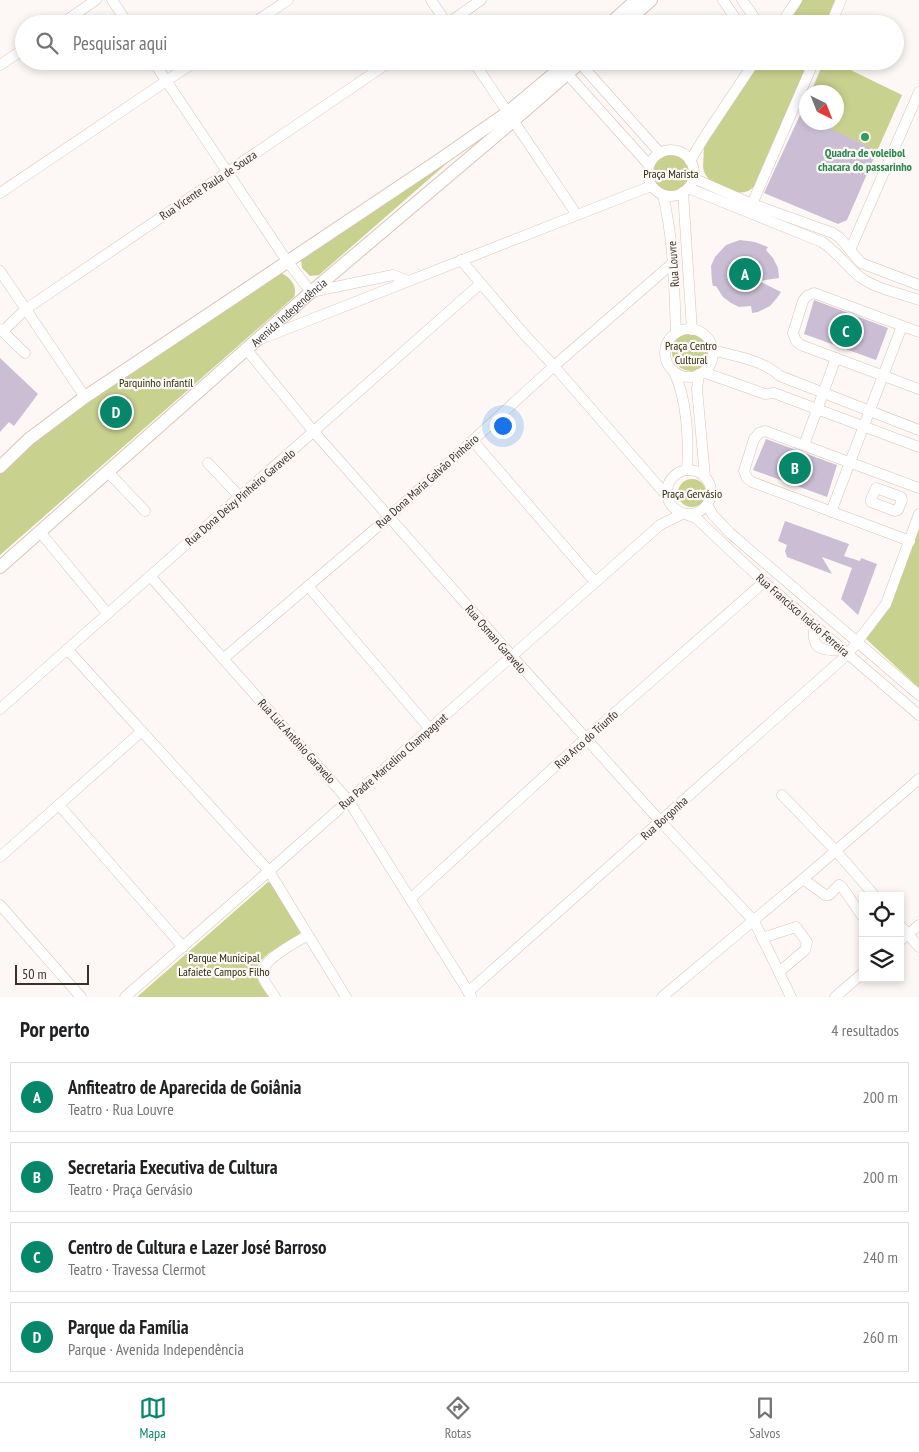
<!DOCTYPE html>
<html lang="pt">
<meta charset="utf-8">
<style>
body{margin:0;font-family:"PT Sans Narrow",sans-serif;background:#f2f2f2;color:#202124}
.controls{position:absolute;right:15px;bottom:15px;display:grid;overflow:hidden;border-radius:0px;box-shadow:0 2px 8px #0003}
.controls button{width:45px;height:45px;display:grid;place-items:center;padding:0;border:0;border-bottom:1px solid #e0e0e0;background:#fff;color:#202124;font:25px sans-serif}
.compass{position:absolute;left:799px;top:85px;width:45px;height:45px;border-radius:50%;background:#fff;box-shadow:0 2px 8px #0003;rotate:137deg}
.scale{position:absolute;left:15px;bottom:12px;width:74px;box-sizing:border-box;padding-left:5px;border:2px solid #39302a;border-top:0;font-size:14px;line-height:18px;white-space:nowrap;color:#39302a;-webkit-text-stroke:4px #fdf8f5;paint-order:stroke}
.you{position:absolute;left:502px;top:425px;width:18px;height:18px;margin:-12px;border:4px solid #fff;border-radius:50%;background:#1a73e8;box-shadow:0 0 0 8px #1a73e833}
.badge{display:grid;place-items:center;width:32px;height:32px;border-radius:50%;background:#06876a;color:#fff;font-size:16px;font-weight:700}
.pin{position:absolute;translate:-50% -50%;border:2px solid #fff;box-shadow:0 1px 5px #0006}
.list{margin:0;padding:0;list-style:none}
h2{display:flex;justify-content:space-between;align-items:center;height:65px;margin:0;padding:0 20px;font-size:21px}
h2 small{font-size:16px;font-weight:400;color:#757577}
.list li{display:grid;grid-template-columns:32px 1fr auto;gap:15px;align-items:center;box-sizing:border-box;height:70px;margin:0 10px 10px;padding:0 10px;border:1px solid #e0e0e0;border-radius:0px}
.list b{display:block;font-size:19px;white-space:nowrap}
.list p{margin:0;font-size:16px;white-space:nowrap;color:#757577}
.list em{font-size:16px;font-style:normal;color:#757577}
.icon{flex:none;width:28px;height:28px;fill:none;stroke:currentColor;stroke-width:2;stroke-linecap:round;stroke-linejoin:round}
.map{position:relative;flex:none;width:919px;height:997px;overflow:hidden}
.search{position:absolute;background:#fff;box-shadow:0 2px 8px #0003;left:15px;right:15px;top:15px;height:55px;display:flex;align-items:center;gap:12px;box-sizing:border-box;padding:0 18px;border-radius:28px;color:#757577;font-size:19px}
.sheet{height:385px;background:#fff}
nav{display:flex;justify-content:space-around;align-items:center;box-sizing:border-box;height:70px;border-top:1px solid #e0e0e0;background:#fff;font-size:14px;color:#757577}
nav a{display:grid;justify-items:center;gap:2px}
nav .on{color:#06876a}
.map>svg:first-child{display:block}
.green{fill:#c9d18f}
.building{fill:#cbbed4}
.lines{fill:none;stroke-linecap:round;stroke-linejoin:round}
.minor-casing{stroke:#dbc4b5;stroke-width:11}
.major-casing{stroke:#dbc4b5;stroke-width:14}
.minor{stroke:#fff;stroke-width:10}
.major{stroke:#fff;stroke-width:12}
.leisure-dot{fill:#2e9e5b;stroke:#fdf8f5;stroke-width:2}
.labels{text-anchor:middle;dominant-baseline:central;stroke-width:4.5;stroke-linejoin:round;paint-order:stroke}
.leisure-label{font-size:12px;font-weight:bold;fill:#27864d;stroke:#fdf8f5}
.park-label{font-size:12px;fill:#2c2f10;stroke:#fdf8f5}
.street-label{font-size:12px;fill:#39302a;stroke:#fdf8f5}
</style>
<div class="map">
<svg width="919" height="997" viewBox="0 0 919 997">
<rect width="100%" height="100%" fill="#fdf8f5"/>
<!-- green -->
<g class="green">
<polygon points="802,0 835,0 825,24 786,24"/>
<path d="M761 61H809L755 185C743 201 726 187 711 182L705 174 703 168 704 147Z"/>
<polygon points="824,61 832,61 902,95 877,151 817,123 836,122 836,92 811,92"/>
<circle cx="671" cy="173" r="19"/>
<polygon points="453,158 319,275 310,276 302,268 301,259"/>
<path d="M281 273C290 277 298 286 294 297L0 555V472L52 425Z"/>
<circle cx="691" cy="352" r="19"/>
<circle cx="692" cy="493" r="14"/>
<polygon points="919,517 919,688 864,637 877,620"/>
<path d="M268 882 271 883 301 932 298 936C285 944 251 958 257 977 259 984 265 991 269 997H137Z"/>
</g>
<!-- building -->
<g class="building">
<polygon points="800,115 806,118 806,122 817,122 877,151 847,220 838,224 764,193"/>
<polygon points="740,240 755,242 768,247 766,250 773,258 778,268 779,278 759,281 781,292 777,298 770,306 758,312 752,313 751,306 739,307 731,303 723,297 716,286 713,286 712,282 711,266 715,257 726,245"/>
<polygon points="814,300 888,328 876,360 804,334"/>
<polygon points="0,358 38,394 14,426 9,422 0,432"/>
<polygon points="766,439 837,465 827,497 753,470"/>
<polygon points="785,521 849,544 844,556 860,561 861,558 877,564 858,615 841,599 852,568 822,557 832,574 787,557 785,551 787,545 778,541"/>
</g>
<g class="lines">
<!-- minor casing -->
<g class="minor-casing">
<g id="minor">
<polyline points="112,0 128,24"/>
<polyline points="431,0 447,24"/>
<polyline points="723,0 739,24"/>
<polyline points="742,0 759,24"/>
<polyline points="61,24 96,0"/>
<polyline points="252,24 288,0"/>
<polyline points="447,24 481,0"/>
<polyline points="781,24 797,0"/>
<polyline points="831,24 841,0"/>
<polyline points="153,61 287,261 311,292 393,275 408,281"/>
<polyline points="473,61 577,215"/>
<polyline points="578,61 660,153"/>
<polyline points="0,65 24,49"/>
<polyline points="562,68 649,165"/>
<circle cx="671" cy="173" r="23"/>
<polyline points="690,161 705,136 755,61"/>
<polyline points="693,178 752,204 833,233 840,238 861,263 919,285"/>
<path d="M688 188 822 242C836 251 846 266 860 277 876 289 900 293 919 300"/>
<polyline points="683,192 692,330"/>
<polyline points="0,193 196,61"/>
<path d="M663 195C674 241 674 287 676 333"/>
<polyline points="752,204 814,61"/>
<polyline points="850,250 919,92"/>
<polyline points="461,260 523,333 554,366 667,496"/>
<polyline points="0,271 85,397"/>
<polyline points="0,329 25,353"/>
<circle cx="689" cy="353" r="24"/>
<polyline points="3,331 26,309 391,61"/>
<polyline points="919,332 814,293 807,296 803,301 793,333 796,341 801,345 919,389"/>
<polyline points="261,339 651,186"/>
<polyline points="247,350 314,432 512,656 660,821 754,921 791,997"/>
<path d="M712 350C734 356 763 360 780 376L919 430"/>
<path d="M674 372C687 399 689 440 687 470"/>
<polyline points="703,372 765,394 774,393 919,447"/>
<polyline points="699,374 697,389 705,477"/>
<polyline points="473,441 595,582"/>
<polyline points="804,445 836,358"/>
<polyline points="208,463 240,497"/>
<circle cx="689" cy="492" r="22"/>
<polyline points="108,472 145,511"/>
<polygon points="876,488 901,497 902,500 898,510 895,511 871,502 871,499"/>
<polyline points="707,505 713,515 730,533 919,695"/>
<polyline points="831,512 902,326"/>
<polyline points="688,515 696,518 764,582 919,715"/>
<polyline points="40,532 107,613"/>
<polyline points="910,541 752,482 747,478 744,471 754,439 759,433 765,431 919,488"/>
<polyline points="150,576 348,800 471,996"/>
<polyline points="308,586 430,729"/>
<path d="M815 626C810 649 822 652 842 649"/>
<polyline points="67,649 269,871 346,997"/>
<polyline points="223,659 389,517 554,366 674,262"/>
<polyline points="0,709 480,284"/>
<polyline points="782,795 835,850 875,896"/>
<polyline points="59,805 183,947"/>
<polyline points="0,857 142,731"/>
<polyline points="803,879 825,895 829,895 839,885 842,887 862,916"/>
<polyline points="410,899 585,739 764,582"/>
<polyline points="0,905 81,997"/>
<polyline points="900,925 919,947"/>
<polyline points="762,938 796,927 807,942 805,950 779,972"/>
<polyline points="900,941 919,925"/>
<polyline points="468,992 848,654 886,604 919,514"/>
<polyline points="125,997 269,871 660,525 682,514"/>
<path d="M275 997C272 991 264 983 263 976 258 961 297 942 308 935"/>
<polyline points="662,997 803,879 919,779"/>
<polyline points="835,997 863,973"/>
</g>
</g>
<!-- major casing -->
<g class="major-casing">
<g id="major">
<polyline points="610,24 636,0"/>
<polyline points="624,24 651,0"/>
<polyline points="0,467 29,439 85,397 438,161 507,113 569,61"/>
<path id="s1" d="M0 567 311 292 513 121 582 61"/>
</g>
</g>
<!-- minor -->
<use href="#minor" class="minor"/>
<!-- major -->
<use href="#major" class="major"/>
</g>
<!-- markers -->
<circle class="leisure-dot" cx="865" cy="137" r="5"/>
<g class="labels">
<!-- leisure labels -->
<g class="leisure-label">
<text x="865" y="152">Quadra de voleibol<tspan x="865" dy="14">chacara do passarinho</tspan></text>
</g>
<!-- park labels -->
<g class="park-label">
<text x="671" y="173">Praça Marista</text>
<text x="691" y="345">Praça Centro<tspan x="691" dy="14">Cultural</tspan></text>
<text x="156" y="382">Parquinho infantíl</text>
<text x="692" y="493">Praça Gervásio</text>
<text x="224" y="957">Parque Municipal<tspan x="224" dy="14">Lafaiete Campos Filho</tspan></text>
</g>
<!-- street labels -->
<g class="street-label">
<text transform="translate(208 185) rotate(-34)">Rua Vicente Paula de Souza</text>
<text transform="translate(673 264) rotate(-94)">Rua Louvre</text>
<text stroke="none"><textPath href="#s1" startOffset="385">Avenida Independência</textPath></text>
<text transform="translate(427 481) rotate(-42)">Rua Dona Maria Galvão Pinheiro</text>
<text transform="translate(240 497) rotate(-41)">Rua Dona Deizy Pinheiro Garavelo</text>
<text transform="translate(803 615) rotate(41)">Rua Francisco Inácio Ferreira</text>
<text transform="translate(496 639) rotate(49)">Rua Osman Garavelo</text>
<text transform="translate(586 739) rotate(-42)">Rua Arco do Triunfo</text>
<text transform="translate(297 741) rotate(48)">Rua Luiz Antônio Garavelo</text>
<text transform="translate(393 761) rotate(-41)">Rua Padre Marcelino Champagnat</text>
<text transform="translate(664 818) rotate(-42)">Rua Borgonha</text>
</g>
</g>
</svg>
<div class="controls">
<button><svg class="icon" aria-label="locate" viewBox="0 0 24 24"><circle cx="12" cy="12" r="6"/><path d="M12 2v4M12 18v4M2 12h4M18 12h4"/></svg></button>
<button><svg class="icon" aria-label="layers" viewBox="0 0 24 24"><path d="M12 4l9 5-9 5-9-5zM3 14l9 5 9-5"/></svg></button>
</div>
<svg class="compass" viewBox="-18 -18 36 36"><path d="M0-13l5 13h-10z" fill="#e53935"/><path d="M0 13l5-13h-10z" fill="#757577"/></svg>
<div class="scale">50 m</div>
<div class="you"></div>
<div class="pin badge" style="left:745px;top:274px">A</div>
<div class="pin badge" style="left:795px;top:468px">B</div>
<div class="pin badge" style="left:846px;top:331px">C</div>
<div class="pin badge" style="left:116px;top:412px">D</div>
<div class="search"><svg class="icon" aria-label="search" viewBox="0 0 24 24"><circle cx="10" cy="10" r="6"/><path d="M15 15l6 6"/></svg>Pesquisar aqui</div>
</div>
<section class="sheet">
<h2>Por perto<small>4 resultados</small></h2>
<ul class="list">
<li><span class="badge">A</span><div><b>Anfiteatro de Aparecida de Goiânia</b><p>Teatro · Rua Louvre</p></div><em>200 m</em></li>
<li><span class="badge">B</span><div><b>Secretaria Executiva de Cultura</b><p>Teatro · Praça Gervásio</p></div><em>200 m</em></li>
<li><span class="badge">C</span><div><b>Centro de Cultura e Lazer José Barroso</b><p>Teatro · Travessa Clermot</p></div><em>240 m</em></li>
<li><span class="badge">D</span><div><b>Parque da Família</b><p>Parque · Avenida Independência</p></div><em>260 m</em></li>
</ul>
</section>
<nav>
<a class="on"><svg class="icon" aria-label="map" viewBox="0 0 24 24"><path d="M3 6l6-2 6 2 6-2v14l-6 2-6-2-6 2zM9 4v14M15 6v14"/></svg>Mapa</a>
<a><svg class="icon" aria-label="directions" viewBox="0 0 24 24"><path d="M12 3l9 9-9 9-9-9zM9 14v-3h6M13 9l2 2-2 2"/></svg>Rotas</a>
<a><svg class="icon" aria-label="saved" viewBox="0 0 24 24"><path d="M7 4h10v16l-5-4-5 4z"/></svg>Salvos</a>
</nav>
